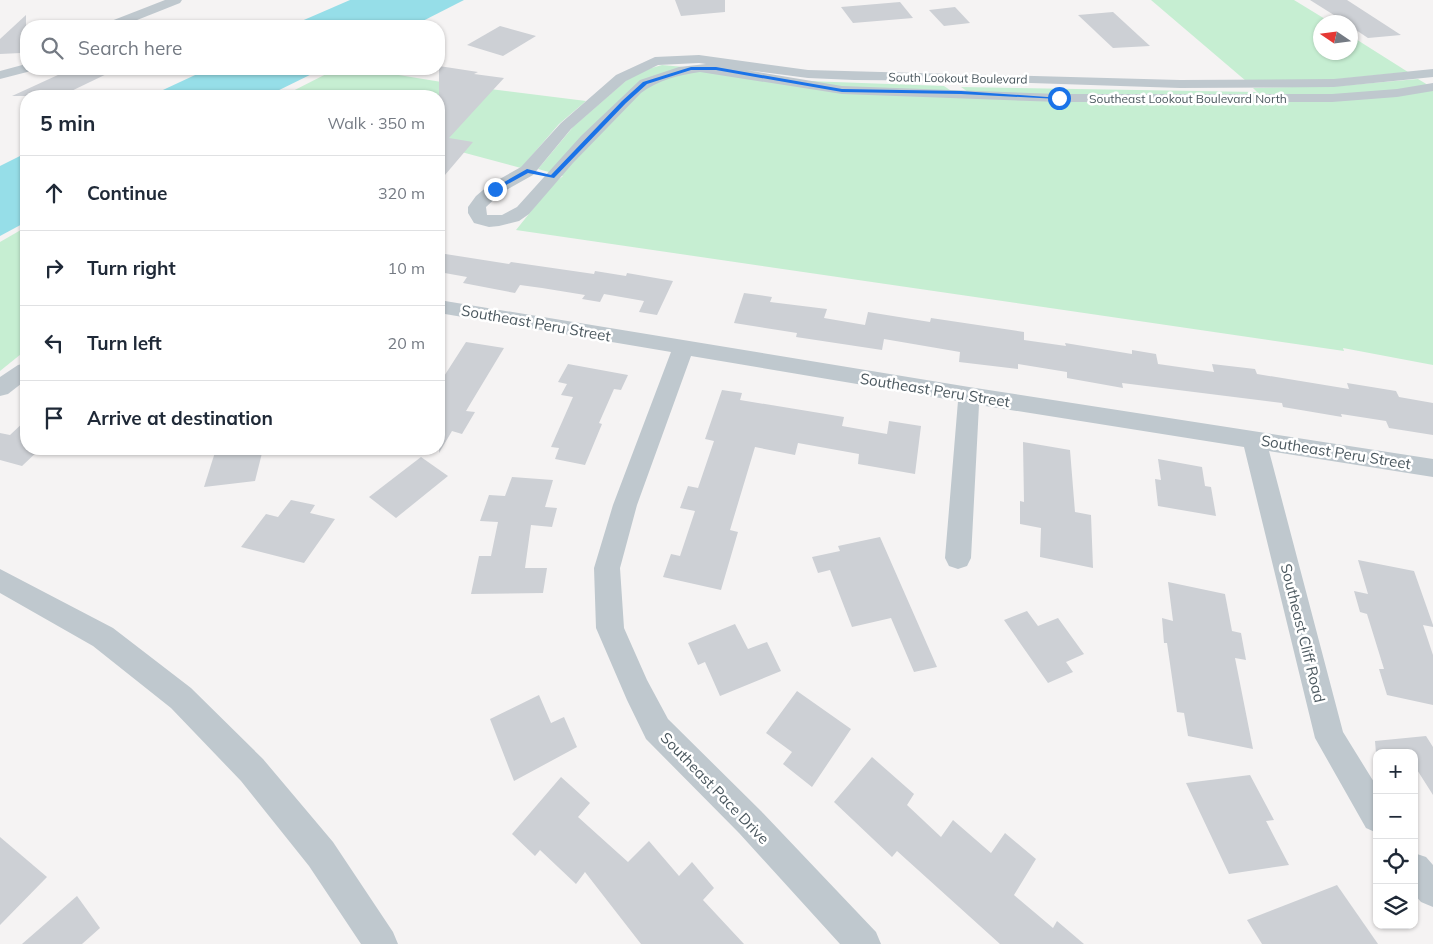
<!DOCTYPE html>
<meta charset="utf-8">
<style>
body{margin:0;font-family:Mulish,sans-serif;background:#f6f6f7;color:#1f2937}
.controls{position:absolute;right:15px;bottom:15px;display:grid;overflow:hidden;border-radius:10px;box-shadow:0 1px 4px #0004}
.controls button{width:45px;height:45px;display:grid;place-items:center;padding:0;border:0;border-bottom:1px solid #e0e1e3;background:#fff;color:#1f2937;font:25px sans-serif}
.compass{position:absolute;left:1313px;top:15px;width:45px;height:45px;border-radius:50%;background:#fff;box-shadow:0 1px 4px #0004;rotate:283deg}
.stop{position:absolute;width:15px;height:15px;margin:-11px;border:4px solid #1a73e8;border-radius:50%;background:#fff}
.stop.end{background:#1a73e8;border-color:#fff;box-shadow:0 1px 5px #0008}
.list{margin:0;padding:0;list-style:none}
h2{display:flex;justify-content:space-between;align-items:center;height:65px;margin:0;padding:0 20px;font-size:21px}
h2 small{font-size:16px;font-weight:400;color:#747a83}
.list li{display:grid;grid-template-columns:32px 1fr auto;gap:15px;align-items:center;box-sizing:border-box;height:75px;padding:0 20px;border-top:1px solid #e0e1e3}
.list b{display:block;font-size:19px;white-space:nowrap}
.list em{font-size:16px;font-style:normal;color:#747a83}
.icon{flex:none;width:28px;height:28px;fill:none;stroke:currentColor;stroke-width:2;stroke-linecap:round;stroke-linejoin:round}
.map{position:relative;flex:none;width:1433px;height:944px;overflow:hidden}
.search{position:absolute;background:#fff;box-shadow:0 1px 4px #0004;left:20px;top:20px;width:425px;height:55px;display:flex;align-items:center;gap:12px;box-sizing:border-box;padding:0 18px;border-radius:20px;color:#747a83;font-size:19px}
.panel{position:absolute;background:#fff;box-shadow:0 1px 4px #0004;left:20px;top:90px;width:425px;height:365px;border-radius:20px}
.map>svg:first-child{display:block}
.green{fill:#c6eed2}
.water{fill:#96dee8}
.building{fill:#cdd0d5}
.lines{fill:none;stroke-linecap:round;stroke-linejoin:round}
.minor{fill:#bfc8ce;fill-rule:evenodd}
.route{fill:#1a73e8}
.labels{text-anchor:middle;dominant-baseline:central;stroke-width:5;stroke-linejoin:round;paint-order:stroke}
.far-street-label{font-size:12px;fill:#4b585f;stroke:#fff}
.street-label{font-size:15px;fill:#4b585f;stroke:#fff}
</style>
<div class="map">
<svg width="1433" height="944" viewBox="0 0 1433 944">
<rect width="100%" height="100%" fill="#f5f3f3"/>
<!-- green -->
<g class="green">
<polygon points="1151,0 1294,0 1330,22 1320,22 1320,52 1350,52 1351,36 1408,72 1329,80 1246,81"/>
<polygon points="662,65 684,67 698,71 807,81 944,86 960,97 971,94 961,87 1257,92 1253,88 1338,86 1418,79 1433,88 1433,365 1343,348 1344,351 516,230 553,184 563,176 538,169 573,127 628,79 641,71"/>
<polygon points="336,69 362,69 466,86 586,101 559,124 521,168 439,146 439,96 283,96"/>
<polygon points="26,227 26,350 0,371 0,242"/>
</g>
<!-- water -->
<g class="water">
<polygon points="350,0 464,0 413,26 290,26"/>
<polygon points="208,69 322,69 267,96 150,96"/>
<polygon points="26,153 26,222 0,236 0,166"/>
</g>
<!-- building -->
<g class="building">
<polygon points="675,0 725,0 725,12 681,16"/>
<polygon points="1310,0 1347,0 1401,35 1368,38 1350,26 1350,22 1345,22"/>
<polygon points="900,2 913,18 853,23 841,7"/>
<polygon points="955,7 970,23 944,26 929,10"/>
<polygon points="1113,12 1150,46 1113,48 1078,15"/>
<polygon points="26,15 26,48 21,53 0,54 0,39"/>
<polygon points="500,26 536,36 503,56 467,45"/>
<polygon points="439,66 478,72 474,74 504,78 449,138 473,142 439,182"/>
<polygon points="71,69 117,69 61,96 12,96"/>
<polygon points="439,253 509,264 511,262 594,274 595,271 626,276 627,273 673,281 657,315 639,312 644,301 604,294 600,302 582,299 585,295 542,288 520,285 515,293 463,283 467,277 439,272"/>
<polygon points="744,293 772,297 770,302 827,309 824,318 865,325 868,312 930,322 931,318 1024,332 1024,340 1066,346 1065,343 1132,354 1132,350 1156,354 1158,364 1214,372 1212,364 1255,369 1257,374 1349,389 1347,383 1396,391 1399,397 1433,403 1433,435 1389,428 1386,421 1341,414 1342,417 1283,407 1282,403 1122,383 1123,388 1067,378 1067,372 1018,364 1018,369 959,362 960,352 884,339 882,350 796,337 797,333 734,323"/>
<polygon points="466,342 504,348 466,411 475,412 462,434 452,431 439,453 439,384"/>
<polygon points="568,364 628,375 621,390 614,389 599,423 602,424 585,465 555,459 559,448 551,447 573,397 561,395 567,384 558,382"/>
<polygon points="722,390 742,393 740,400 844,417 842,426 887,434 889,421 921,426 915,474 858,464 859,454 798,443 795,455 755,447 730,530 738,532 721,590 663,577 671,554 680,556 695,511 680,508 688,486 698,488 714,441 705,439"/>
<polygon points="26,420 26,449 40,449 22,466 0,460 0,433 10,435"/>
<polygon points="1023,442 1070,450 1075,512 1091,515 1093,568 1040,557 1041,528 1020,524 1020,501 1024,502"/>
<polygon points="216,449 263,449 255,481 204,487"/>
<polygon points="421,457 448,476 396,518 369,497"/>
<polygon points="1158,459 1202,467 1205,486 1211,487 1216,516 1158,506 1155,479 1161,480"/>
<polygon points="512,477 553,480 545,507 557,508 552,527 531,525 525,568 547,568 543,593 471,594 479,556 491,556 498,522 480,521 489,495 505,496"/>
<polygon points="291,500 315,505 310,513 335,519 304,563 241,547 266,514 278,517"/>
<polygon points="880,537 937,667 914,672 891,618 852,627 830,570 818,573 812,557 840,551 838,546"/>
<polygon points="1358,560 1414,571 1433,625 1433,627 1423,625 1433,655 1433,705 1387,695 1379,669 1384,669 1367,614 1360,612 1354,591 1368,594"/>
<polygon points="1168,582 1225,594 1232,631 1241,633 1246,660 1235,658 1253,749 1188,736 1184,713 1177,712 1167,643 1164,643 1162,618 1173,621"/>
<polygon points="1027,611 1038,626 1058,618 1084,654 1066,662 1073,672 1048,683 1004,620"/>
<polygon points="735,624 748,649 767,642 781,671 720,696 705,662 698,665 688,643"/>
<polygon points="797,691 851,729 812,787 783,764 792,752 766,733"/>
<polygon points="539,695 551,723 564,717 577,747 514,781 490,719"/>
<polygon points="1426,736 1433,747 1433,795 1414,765 1414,753 1376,753 1375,741"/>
<polygon points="872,757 914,794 907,805 941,837 953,820 991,853 1005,833 1036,859 1014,895 1053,928 1057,921 1084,944 1000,944 897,851 892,857 834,802"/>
<polygon points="1250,775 1274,820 1266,821 1289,865 1229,874 1186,783"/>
<polygon points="561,777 590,803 578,817 628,862 649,841 679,876 692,862 714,888 703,900 744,944 641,944 585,872 576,884 540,850 535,856 512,834"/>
<polygon points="0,837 47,877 0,925"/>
<polygon points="1337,885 1378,944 1262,944 1247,920"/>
<polygon points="77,896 100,928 82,944 22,944"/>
</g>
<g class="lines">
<!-- minor -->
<g class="minor">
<polygon points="165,0 182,0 180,3 122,26 104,26 106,23"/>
<path d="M699 55 808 70 1180 80 1334 79 1433 69V77L1334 87 1180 88 968 81 854 80 808 78 746 70 842 86 1059 94H1332L1397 89 1433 83V91L1397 97 1332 102H1059L842 94 700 72C679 75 658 80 641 93L573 163 529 214 519 221 499 226 489 227 474 223 468 213V207L476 196 489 185 521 167 561 123 616 75 655 57ZM699 63 706 64 679 67 640 80 581 136 517 207 502 215H487L486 207 501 193 533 175 571 129 626 81 658 65Z"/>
<polygon points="26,64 26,69 33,69 31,71 0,79 0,71"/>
<polygon points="439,300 969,387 1433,459 1433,477 1269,451 1343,732 1377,787 1377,833 1366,828 1315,738 1244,447 979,405 971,558 967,566 958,569 949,566 945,558 958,401 691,356 637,505 620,568 624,628 647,680 668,719 761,811 876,932 881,944 840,944 739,833 646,739 627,700 596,628 594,568 613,505 671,352 439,313"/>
<polygon points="26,363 26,380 8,394 0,396 0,377 18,365"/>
<polygon points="0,569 113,628 191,688 263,759 333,842 393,932 398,944 361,944 309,866 241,781 171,708 93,646 0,593"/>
<polygon points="1414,853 1426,857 1433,865 1433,907 1421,902 1414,894"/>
</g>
</g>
<!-- route -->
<polygon class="route" points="691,67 716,67 842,89 961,91 1061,98 1059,99 961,94 842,92 716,70 691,70 647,84 626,103 554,178 528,173 497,190 492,189 527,169 551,175 622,101 643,82"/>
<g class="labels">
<!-- far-street labels -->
<g class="far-street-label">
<text transform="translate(958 78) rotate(1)">South Lookout Boulevard</text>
<text x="1188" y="98">Southeast Lookout Boulevard North</text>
</g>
<!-- street labels -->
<g class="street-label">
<text transform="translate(536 323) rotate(10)">Southeast Peru Street</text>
<text transform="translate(935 390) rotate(9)">Southeast Peru Street</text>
<text transform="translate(1336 452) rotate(9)">Southeast Peru Street</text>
<text transform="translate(1303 633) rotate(76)">Southeast Cliff Road</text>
<text transform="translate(715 788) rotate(46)">Southeast Pace Drive</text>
</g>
</g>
</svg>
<div class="controls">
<button>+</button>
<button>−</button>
<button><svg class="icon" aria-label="locate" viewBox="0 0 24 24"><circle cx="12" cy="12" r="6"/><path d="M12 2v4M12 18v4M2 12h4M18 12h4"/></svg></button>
<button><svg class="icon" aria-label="layers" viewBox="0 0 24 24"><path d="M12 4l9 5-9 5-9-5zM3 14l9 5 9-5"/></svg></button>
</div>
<svg class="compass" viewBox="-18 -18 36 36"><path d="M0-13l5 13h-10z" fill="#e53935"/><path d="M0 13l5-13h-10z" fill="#747a83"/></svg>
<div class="stop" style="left:1059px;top:98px"></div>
<div class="stop end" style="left:495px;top:189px"></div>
<div class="search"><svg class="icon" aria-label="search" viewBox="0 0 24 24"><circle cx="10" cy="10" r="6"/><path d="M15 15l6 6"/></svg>Search here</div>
<section class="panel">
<h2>5 min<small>Walk · 350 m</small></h2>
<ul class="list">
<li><svg class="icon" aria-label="ahead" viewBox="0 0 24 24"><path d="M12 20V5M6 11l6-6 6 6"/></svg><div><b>Continue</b></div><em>320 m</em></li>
<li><svg class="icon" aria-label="right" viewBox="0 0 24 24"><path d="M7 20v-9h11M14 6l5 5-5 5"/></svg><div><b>Turn right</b></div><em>10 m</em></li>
<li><svg class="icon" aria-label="left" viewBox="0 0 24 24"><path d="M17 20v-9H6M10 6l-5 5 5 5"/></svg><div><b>Turn left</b></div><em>20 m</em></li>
<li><svg class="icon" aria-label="arrive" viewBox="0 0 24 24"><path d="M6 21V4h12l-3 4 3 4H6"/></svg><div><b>Arrive at destination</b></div></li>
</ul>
</section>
</div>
